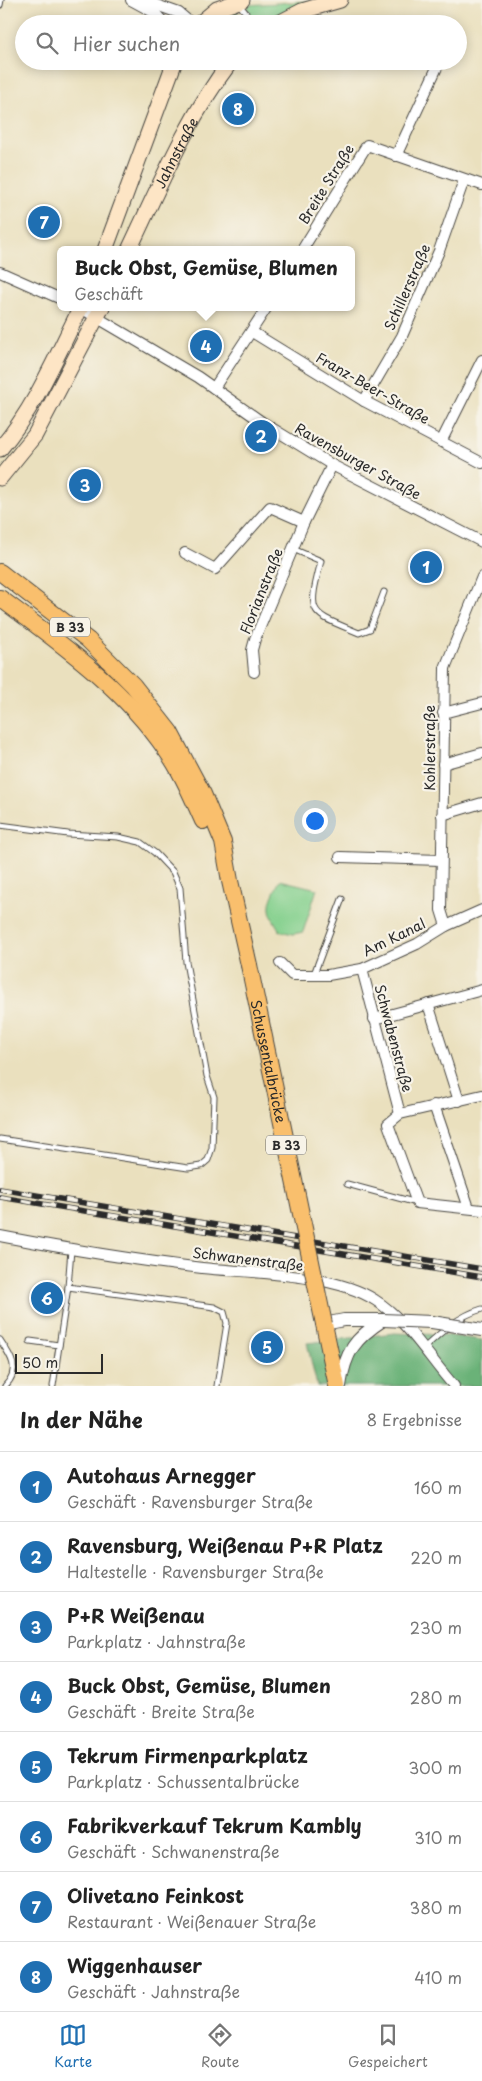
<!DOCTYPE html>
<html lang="de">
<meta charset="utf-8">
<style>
body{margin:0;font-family:"Playpen Sans",sans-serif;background:#f2f2f2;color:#222}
.scale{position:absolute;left:15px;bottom:12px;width:88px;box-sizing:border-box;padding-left:5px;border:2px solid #2b2b2b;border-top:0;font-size:14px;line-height:18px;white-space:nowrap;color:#2b2b2b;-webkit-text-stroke:4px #f7f3e8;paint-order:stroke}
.you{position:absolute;left:314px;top:820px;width:18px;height:18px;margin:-12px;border:4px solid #fff;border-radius:50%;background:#1a73e8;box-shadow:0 0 0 8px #1a73e833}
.badge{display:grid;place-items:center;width:32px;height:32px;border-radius:50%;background:#1f6fb2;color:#fff;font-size:16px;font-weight:700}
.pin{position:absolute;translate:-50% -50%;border:2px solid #fff;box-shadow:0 1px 5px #0006}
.popup{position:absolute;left:57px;top:246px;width:298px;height:65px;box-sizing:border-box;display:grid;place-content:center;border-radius:8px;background:#fff;filter:drop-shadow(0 1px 4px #0005);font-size:16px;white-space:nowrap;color:#767676}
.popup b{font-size:19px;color:#222}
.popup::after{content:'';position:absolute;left:50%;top:100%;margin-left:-10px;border:10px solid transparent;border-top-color:#fff}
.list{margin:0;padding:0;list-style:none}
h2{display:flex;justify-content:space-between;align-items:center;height:65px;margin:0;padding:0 20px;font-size:21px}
h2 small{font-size:16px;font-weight:400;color:#767676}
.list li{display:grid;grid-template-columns:32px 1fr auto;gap:15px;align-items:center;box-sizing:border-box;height:70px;padding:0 20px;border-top:1px solid #e0e0e0}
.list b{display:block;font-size:19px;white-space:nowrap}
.list p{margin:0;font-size:16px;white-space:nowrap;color:#767676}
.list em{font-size:16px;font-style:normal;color:#767676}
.icon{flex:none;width:28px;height:28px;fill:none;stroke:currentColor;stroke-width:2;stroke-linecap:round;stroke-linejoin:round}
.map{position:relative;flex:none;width:482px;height:1386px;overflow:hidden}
.search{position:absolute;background:#fff;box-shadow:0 2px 12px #0003;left:15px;right:15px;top:15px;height:55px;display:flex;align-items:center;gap:12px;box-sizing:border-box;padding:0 18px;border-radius:28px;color:#767676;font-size:19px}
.sheet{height:625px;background:#fff}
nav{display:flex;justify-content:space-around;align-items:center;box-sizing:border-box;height:70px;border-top:1px solid #e0e0e0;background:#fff;font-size:14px;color:#767676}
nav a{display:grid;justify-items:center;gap:2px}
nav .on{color:#1f6fb2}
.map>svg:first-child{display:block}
.green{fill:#84d08d;stroke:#587e5c}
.forest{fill:#6bb278;stroke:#4b6e52}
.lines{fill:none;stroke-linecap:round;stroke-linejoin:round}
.service-casing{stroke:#484641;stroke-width:7}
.minor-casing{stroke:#484641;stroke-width:12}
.tertiary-casing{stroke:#484641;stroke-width:14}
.secondary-casing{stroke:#484641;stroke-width:17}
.primary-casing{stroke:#484641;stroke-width:18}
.service{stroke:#fff;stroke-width:5}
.minor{stroke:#fff;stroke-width:10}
.tertiary{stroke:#fff;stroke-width:12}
.secondary{stroke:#fde5c5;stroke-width:15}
.primary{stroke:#f9bf6d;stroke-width:16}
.rail-casing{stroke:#2b2b2b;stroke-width:5.5}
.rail{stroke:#f7f3e8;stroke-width:4;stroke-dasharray:11;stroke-linecap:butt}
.tertiary-bridge-casing{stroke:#484641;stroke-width:14;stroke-linecap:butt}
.primary-bridge-casing{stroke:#484641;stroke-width:18;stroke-linecap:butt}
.tertiary-bridge{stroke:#fff;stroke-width:12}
.primary-bridge{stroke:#f9bf6d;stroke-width:16}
.labels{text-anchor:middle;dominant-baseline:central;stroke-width:4.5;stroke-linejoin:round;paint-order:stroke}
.shield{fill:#f7f3e8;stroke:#686764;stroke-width:1}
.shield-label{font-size:12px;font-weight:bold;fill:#2b2b2b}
.street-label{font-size:14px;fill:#2b2b2b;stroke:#f7f3e8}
</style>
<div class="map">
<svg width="482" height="1386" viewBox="0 0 482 1386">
<rect width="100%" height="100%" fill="#f7f3e8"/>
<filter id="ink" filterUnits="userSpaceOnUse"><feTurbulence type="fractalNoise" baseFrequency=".02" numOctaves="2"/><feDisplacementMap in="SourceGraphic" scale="10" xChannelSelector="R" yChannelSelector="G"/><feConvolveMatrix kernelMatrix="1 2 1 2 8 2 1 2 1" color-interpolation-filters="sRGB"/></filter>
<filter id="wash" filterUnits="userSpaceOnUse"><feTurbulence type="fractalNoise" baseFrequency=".0096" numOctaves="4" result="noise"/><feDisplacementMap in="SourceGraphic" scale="20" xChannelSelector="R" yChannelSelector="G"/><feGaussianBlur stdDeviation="1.12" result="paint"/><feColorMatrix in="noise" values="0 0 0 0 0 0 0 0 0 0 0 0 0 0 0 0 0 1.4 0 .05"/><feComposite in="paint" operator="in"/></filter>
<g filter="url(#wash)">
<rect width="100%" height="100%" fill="#eae0be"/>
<!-- green -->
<g class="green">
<polygon points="313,1 266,24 253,24 246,5"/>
<polygon points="235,8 243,24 207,24 225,11"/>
<path d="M280 880 317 889 303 932 293 934 280 931C265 907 268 905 280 880Z"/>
</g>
<!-- forest -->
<polygon class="forest" points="394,1333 445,1335 482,1340 482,1386 317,1386 307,1343"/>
</g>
<g filter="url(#ink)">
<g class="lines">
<!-- service casing -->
<g class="service-casing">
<g id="service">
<polyline points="238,3 246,13 250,24"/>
<polyline points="0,5 1,0"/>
<path d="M293 549 321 561C307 616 309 612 359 633L370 629 384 592"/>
<polyline points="0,825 68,834 118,837 140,842 155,853 173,872 180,888 186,962 207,1076 214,1097 212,1148 208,1160 201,1166 188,1168 0,1139"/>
<polyline points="314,974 342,899"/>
<polyline points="347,1184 417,1203"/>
<polyline points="68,1287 214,1307 224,1312 227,1323 217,1386"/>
<path d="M0 1340C11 1356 21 1370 5 1386"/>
<polyline points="30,1341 59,1345"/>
<path d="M423 1349C441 1332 458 1316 482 1309"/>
<polyline points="53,1386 68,1287 71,1250"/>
</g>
</g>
<!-- minor casing -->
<g class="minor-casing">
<g id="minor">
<polyline points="131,0 155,13 165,24"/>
<polyline points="142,0 179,13 192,24"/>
<polyline points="396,156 440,61"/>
<polyline points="302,250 367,145 482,185"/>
<polyline points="0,272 61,299"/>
<polyline points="79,307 198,377 262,422 332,465 482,542"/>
<polyline points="252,332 364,401 482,463"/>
<polyline points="214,388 267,307"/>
<polyline points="364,401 402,336 439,251 464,180"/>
<polyline points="441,442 482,360"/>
<polyline points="185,553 215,569 270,507 304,522"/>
<polyline points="254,672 252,650 255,639 304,522 332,465"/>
<polyline points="443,713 482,703"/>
<polyline points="443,764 482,753"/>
<polyline points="442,815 482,803"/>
<polyline points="340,857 441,860"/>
<polyline points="446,926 441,910 445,668 482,577"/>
<polyline points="280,963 292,975 328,975 362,969 417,944 446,926 482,910"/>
<polyline points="362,969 400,1114 482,1095"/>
<polyline points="428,1004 459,1101"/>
<polyline points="374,1019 482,990"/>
<polyline points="434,1105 469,1208"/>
<polyline points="400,1114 388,1124 417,1203 482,1210"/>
<path d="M0 1236C67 1249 134 1260 202 1268 251 1273 334 1273 375 1300 407 1320 429 1358 454 1386"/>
</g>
</g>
<!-- tertiary casing -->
<g class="tertiary-casing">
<g id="tertiary">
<polyline points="324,1324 344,1320 383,1320"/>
<path d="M340 1386C345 1352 355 1338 383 1320"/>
</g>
</g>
<!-- secondary casing -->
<g class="secondary-casing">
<g id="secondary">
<polyline points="199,24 217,9 242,0"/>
<polyline points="277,24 302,11 340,0"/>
<polyline points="105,250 175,61"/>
<path id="s1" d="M129 250C160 185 187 119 231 61"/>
<path d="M0 449C36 406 56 357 81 307"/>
<polyline points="0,478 35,435 102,307"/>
</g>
</g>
<!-- primary casing -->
<g class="primary-casing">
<g id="primary">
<polyline points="0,572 88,640 133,685 170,732 203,794 223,842 230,881 249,965"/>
<path d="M0 598C60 643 123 687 166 750 182 772 192 797 203 821"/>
<polyline points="324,1324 337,1386"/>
</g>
</g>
<!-- service -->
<use href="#service" class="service"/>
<!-- minor -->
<use href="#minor" class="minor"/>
<!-- tertiary -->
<use href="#tertiary" class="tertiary"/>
<!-- secondary -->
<use href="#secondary" class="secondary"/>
<!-- primary -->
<use href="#primary" class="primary"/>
<!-- rail casing -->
<g class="rail-casing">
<g id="rail">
<polyline points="0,1189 482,1269"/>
<polyline points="0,1197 482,1277"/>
</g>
</g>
<!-- rail -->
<use href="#rail" class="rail"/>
<!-- tertiary-bridge casing -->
<g class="tertiary-bridge-casing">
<polyline id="tertiary-bridge" points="383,1320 432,1322 482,1330"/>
</g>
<!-- primary-bridge casing -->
<g class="primary-bridge-casing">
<g id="primary-bridge">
<path id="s2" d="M249 965 324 1324"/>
</g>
</g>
<!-- tertiary-bridge -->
<use href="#tertiary-bridge" class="tertiary-bridge"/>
<!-- primary-bridge -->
<use href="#primary-bridge" class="primary-bridge"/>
</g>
</g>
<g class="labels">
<!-- shield labels -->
<g class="shield">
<rect x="50" y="617.5" width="40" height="19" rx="4"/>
<rect x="266" y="1135.5" width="40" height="19" rx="4"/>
</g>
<g class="shield-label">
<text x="70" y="627">B 33</text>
<text x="286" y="1145">B 33</text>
</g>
<!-- street labels -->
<g class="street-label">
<text stroke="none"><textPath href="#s1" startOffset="108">Jahnstraße</textPath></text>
<text transform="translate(326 184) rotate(-58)">Breite Straße</text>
<text transform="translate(407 287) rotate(-66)">Schillerstraße</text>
<text transform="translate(373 388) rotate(30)">Franz-Beer-Straße</text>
<text transform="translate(358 461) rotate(29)">Ravensburger Straße</text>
<text transform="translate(261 591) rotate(-68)">Florianstraße</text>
<text transform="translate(429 748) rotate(-90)">Kohlerstraße</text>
<text transform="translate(394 937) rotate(-26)">Am Kanal</text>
<text transform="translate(394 1038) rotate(75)">Schwabenstraße</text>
<text stroke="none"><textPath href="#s2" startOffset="98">Schussentalbrücke</textPath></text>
<text transform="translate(248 1259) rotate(7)">Schwanenstraße</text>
</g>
</g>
</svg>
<div class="scale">50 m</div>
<div class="you"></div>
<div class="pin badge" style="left:426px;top:567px">1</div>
<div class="pin badge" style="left:261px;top:436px">2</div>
<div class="pin badge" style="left:85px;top:485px">3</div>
<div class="pin badge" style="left:206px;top:346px">4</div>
<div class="popup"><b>Buck Obst, Gemüse, Blumen</b>Geschäft</div>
<div class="pin badge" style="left:267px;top:1347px">5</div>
<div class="pin badge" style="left:47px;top:1298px">6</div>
<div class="pin badge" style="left:44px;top:222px">7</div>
<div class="pin badge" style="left:238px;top:109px">8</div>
<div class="search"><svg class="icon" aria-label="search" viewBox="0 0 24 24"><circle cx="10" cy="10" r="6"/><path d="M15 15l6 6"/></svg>Hier suchen</div>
</div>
<section class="sheet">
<h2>In der Nähe<small>8 Ergebnisse</small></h2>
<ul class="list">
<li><span class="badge">1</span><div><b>Autohaus Arnegger</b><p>Geschäft · Ravensburger Straße</p></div><em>160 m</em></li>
<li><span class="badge">2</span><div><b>Ravensburg, Weißenau P+R Platz</b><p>Haltestelle · Ravensburger Straße</p></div><em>220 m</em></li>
<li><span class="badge">3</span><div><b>P+R Weißenau</b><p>Parkplatz · Jahnstraße</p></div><em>230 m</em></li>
<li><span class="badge">4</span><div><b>Buck Obst, Gemüse, Blumen</b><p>Geschäft · Breite Straße</p></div><em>280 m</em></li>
<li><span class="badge">5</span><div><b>Tekrum Firmenparkplatz</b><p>Parkplatz · Schussentalbrücke</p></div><em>300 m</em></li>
<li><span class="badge">6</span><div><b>Fabrikverkauf Tekrum Kambly</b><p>Geschäft · Schwanenstraße</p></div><em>310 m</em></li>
<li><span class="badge">7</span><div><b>Olivetano Feinkost</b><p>Restaurant · Weißenauer Straße</p></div><em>380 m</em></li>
<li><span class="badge">8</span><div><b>Wiggenhauser</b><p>Geschäft · Jahnstraße</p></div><em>410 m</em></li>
</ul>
</section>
<nav>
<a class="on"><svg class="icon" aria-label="map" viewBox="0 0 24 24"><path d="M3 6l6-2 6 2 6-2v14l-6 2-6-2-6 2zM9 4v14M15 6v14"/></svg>Karte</a>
<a><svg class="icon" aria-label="directions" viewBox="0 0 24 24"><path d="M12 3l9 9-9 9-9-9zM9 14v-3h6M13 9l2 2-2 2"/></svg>Route</a>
<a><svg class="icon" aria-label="saved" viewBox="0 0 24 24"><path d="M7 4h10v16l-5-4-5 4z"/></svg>Gespeichert</a>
</nav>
